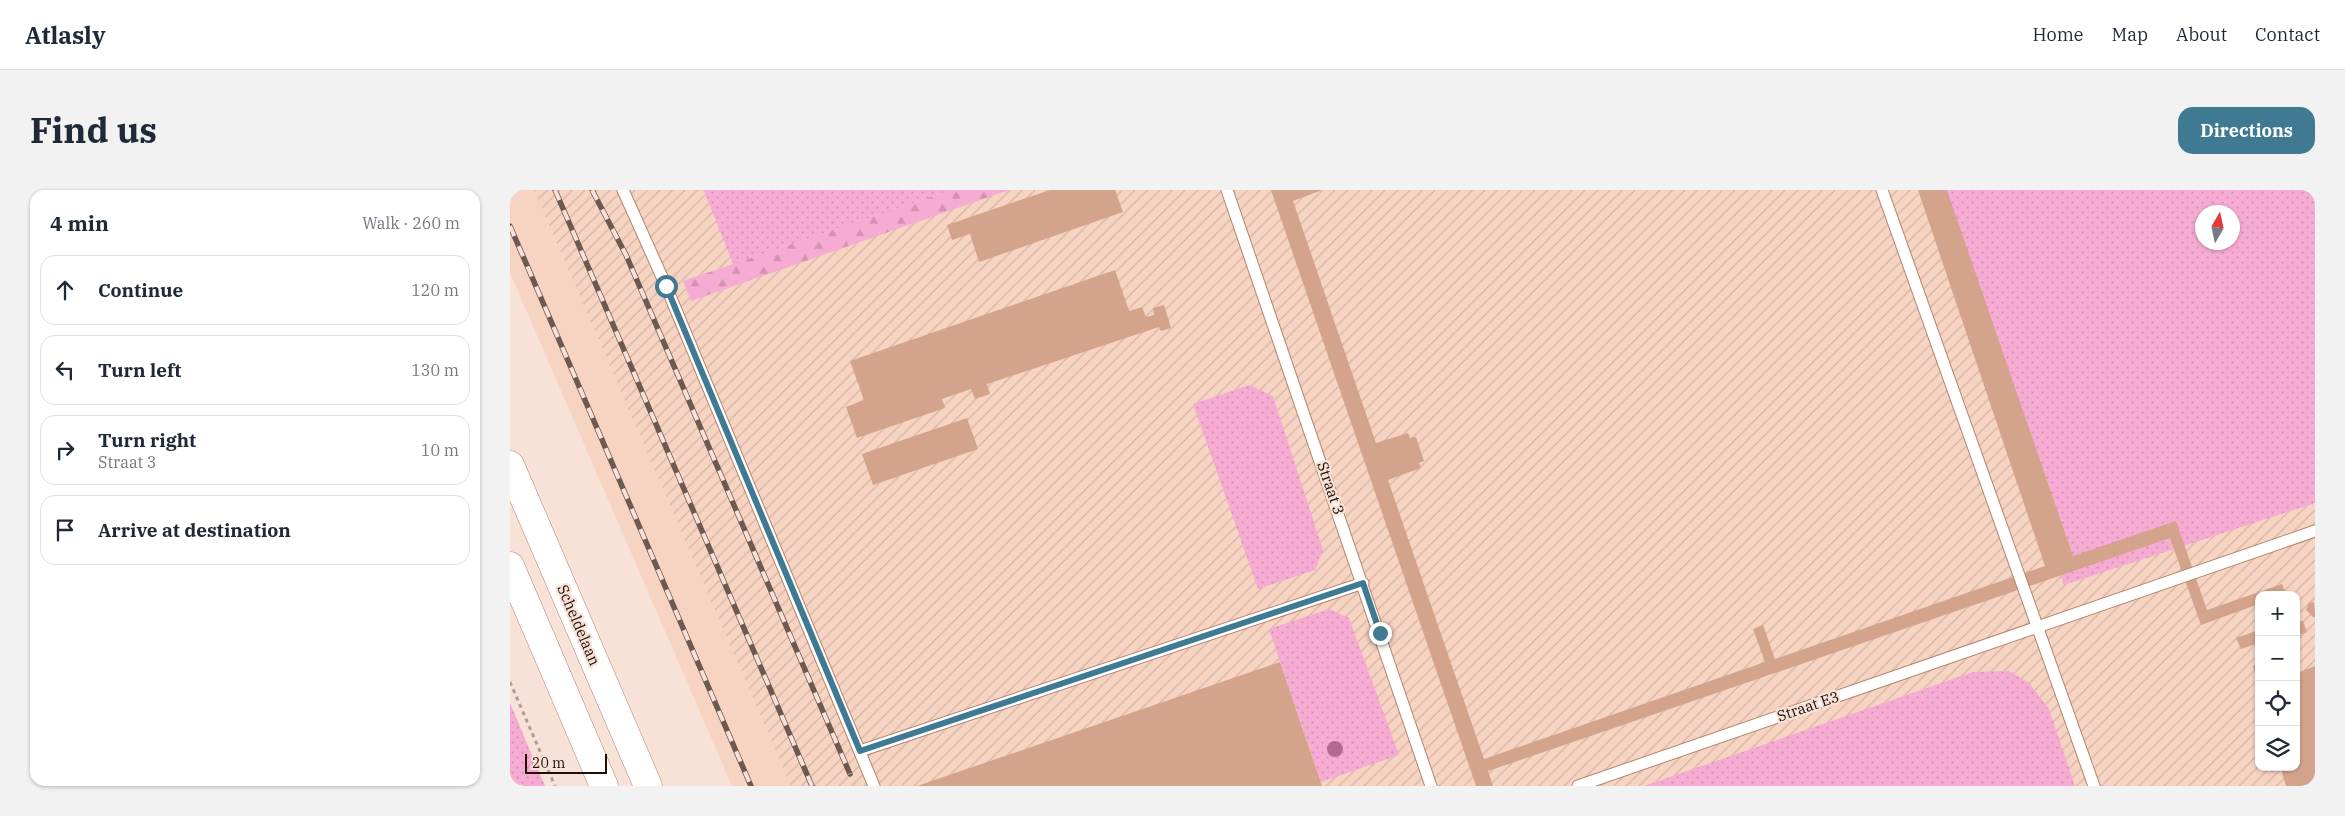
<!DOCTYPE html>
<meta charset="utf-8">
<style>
body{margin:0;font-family:"IBM Plex Serif",serif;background:#f2f2f3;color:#1f2937}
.controls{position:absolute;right:15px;bottom:15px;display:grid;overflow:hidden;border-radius:10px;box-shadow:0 1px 4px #0004}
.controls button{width:45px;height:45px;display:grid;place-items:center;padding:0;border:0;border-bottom:1px solid #e0e1e3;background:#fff;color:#1f2937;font:25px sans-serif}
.compass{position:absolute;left:1685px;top:15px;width:45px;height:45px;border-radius:50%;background:#fff;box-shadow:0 1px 4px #0004;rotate:9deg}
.scale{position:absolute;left:15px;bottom:12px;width:82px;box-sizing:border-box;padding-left:5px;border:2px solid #210f07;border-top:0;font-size:14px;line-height:18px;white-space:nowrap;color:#210f07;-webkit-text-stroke:4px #f8e2d8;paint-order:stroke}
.stop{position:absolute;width:15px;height:15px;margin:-11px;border:4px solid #3f7a92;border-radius:50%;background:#fff}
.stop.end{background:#3f7a92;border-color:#fff;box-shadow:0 1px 5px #0008}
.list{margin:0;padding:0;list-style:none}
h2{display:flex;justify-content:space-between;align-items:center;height:65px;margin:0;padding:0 20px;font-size:21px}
h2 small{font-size:16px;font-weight:400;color:#747a83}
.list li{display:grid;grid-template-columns:32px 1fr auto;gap:15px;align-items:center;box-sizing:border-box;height:70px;margin:0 10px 10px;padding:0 10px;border:1px solid #e0e1e3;border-radius:15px}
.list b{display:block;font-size:19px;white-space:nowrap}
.list p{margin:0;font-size:16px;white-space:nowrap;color:#747a83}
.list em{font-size:16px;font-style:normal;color:#747a83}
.icon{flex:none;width:28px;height:28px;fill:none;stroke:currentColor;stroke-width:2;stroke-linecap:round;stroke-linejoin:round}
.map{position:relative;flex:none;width:1805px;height:596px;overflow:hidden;border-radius:15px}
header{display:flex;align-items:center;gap:30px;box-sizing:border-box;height:70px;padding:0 25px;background:#fff;border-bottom:1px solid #e0e1e3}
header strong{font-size:24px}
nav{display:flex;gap:28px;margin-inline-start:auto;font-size:18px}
.intro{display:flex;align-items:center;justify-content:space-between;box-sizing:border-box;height:120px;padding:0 30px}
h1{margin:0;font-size:35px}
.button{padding:12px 22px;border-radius:15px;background:#3f7a92;color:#fff;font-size:18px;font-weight:700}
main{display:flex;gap:30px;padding:0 30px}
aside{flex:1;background:#fff;border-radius:15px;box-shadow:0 1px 4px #0004}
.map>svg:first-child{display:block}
.built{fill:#f7d3c2}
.industrial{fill:url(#industrial-furrows);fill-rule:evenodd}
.grass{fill:url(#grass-dots);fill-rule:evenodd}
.forest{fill:url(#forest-firs)}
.building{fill:#d4a38b}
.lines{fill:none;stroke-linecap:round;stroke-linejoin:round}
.lane-casing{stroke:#b4846d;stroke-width:13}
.primary-casing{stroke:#b4846d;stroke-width:29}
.path{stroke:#b29e94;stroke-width:3;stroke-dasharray:4 4;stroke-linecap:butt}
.lane{stroke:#fff;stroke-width:11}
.primary{stroke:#fff;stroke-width:28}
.rail-casing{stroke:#6c5950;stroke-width:5.5}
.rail{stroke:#f8e2d8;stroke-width:4;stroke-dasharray:11;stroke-linecap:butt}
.tree{fill:#b56991}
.route{stroke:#3f7a92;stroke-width:6}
.labels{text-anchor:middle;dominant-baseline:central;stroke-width:4.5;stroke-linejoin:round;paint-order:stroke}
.street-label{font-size:15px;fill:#210f07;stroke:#f8e2d8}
</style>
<header>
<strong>Atlasly</strong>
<nav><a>Home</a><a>Map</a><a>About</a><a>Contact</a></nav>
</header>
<div class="intro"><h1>Find us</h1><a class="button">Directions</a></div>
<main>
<aside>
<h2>4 min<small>Walk · 260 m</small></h2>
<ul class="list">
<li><svg class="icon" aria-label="ahead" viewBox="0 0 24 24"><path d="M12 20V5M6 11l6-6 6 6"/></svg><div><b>Continue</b></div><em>120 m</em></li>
<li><svg class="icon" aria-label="left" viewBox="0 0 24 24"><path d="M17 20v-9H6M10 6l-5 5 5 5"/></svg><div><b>Turn left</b></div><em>130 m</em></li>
<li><svg class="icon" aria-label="right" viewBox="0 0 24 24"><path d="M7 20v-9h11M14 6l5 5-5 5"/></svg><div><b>Turn right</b><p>Straat 3</p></div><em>10 m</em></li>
<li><svg class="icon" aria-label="arrive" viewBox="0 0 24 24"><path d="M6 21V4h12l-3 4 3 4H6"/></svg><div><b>Arrive at destination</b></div></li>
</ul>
</aside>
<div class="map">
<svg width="1805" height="596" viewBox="0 0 1805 596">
<defs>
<pattern id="industrial-furrows" width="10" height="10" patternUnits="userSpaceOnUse" patternTransform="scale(1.25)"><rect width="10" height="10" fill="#f7d3c2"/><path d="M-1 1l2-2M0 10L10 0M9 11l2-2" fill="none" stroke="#d3b4a5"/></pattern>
<pattern id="grass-dots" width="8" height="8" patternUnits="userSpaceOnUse" patternTransform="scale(1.25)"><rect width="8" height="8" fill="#f6abd2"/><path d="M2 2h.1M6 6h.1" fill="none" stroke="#d392b3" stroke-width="1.8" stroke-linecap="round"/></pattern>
<pattern id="forest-firs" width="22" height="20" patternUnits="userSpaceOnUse" patternTransform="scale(1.25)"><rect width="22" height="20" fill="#f6abd2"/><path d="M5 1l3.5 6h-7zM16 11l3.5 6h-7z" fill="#d392b3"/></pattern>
</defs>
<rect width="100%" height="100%" fill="#f8e2d8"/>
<!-- built -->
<polygon class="built" points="0,0 90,0 350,596 222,596 0,83"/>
<!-- industrial -->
<path class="industrial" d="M24 0H1805V596H281ZM1692 22H1722V52H1692ZM1749 405H1786V577H1749Z"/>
<!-- grass -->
<g class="grass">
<polygon points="191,0 441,0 223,74 194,1"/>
<path d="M1419 0H1805V313L1554 395ZM1692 22H1722V52H1692Z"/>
<polygon points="739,195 763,206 813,360 805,380 748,399 683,214"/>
<polygon points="819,419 839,428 889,565 811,592 759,439"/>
<polygon points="1499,481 1519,493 1539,519 1565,596 1134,596 1463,482"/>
<polygon points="0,513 35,596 0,596"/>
</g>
<!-- forest -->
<polygon class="forest" points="441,0 499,0 181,111 173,91"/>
<!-- building -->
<g class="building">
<polygon points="540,0 605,0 613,22 469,72 460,44 442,50 437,35"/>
<polygon points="761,0 812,0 783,11 866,253 898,243 900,248 906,247 914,271 909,273 911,278 878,290 974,569 1255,472 1243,439 1253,435 1265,469 1535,376 1408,0 1437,0 1563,366 1666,331 1697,420 1772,394 1776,405 1749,405 1749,414 1691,435 1660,348 978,581 983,596 966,596"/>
<polygon points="605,80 619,121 632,117 636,127 644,125 643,118 654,115 661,138 651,141 649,137 477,194 480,204 465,209 461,199 432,209 435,218 347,248 336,217 354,210 340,171"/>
<polygon points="457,228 468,259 363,295 352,264"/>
<polygon points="1804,412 1805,427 1803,427 1796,420 1799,413"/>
<polygon points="1793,431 1797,442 1786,446 1786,432"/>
<polygon points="1749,440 1749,453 1731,459 1726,448"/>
<polygon points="770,472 812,596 407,596"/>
<polygon points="1786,472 1790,482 1805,476 1805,596 1776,596 1771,579 1761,582 1760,577 1786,577"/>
<polygon points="1749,473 1749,493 1748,493 1743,476"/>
</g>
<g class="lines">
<!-- lane casing -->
<g class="lane-casing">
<g id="lane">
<polyline points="113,0 156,96 364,596"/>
<polyline points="717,0 921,596"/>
<polyline points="1372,0 1584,596"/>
<polyline points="350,561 853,393"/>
<polyline points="1068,596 1805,341"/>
</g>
</g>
<!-- primary casing -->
<g class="primary-casing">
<g id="primary">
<polyline points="0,275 138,596"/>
<polyline points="0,376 94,596"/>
</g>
</g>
<!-- path -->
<polyline class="path" points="0,492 45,596"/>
<!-- lane -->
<use href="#lane" class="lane"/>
<!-- primary -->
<use href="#primary" class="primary"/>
<!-- rail casing -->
<g class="rail-casing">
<g id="rail">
<polyline points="45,0 302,596"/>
<polyline points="82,0 116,65 340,584"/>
<polyline points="0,36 241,596"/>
</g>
</g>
<!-- rail -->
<use href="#rail" class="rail"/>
</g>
<!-- trees -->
<circle class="tree" cx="825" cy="559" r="8"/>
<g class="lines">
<!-- route -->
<polyline class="route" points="156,96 350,561 853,393 870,443"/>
</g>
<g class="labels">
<!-- street labels -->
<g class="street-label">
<text transform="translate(821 298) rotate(71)">Straat 3</text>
<text transform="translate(69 435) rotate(67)">Scheldelaan</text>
<text transform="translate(1298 516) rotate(-19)">Straat E3</text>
</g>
</g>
</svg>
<div class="controls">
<button>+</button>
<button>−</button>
<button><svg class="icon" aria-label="locate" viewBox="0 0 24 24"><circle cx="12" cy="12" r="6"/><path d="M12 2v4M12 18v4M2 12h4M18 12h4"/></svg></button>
<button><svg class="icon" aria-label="layers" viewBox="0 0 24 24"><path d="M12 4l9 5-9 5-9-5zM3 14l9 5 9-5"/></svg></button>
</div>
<svg class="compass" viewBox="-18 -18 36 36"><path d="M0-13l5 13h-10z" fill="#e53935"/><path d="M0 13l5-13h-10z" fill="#747a83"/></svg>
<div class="scale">20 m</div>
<div class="stop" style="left:156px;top:96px"></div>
<div class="stop end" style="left:870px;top:443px"></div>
</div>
</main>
